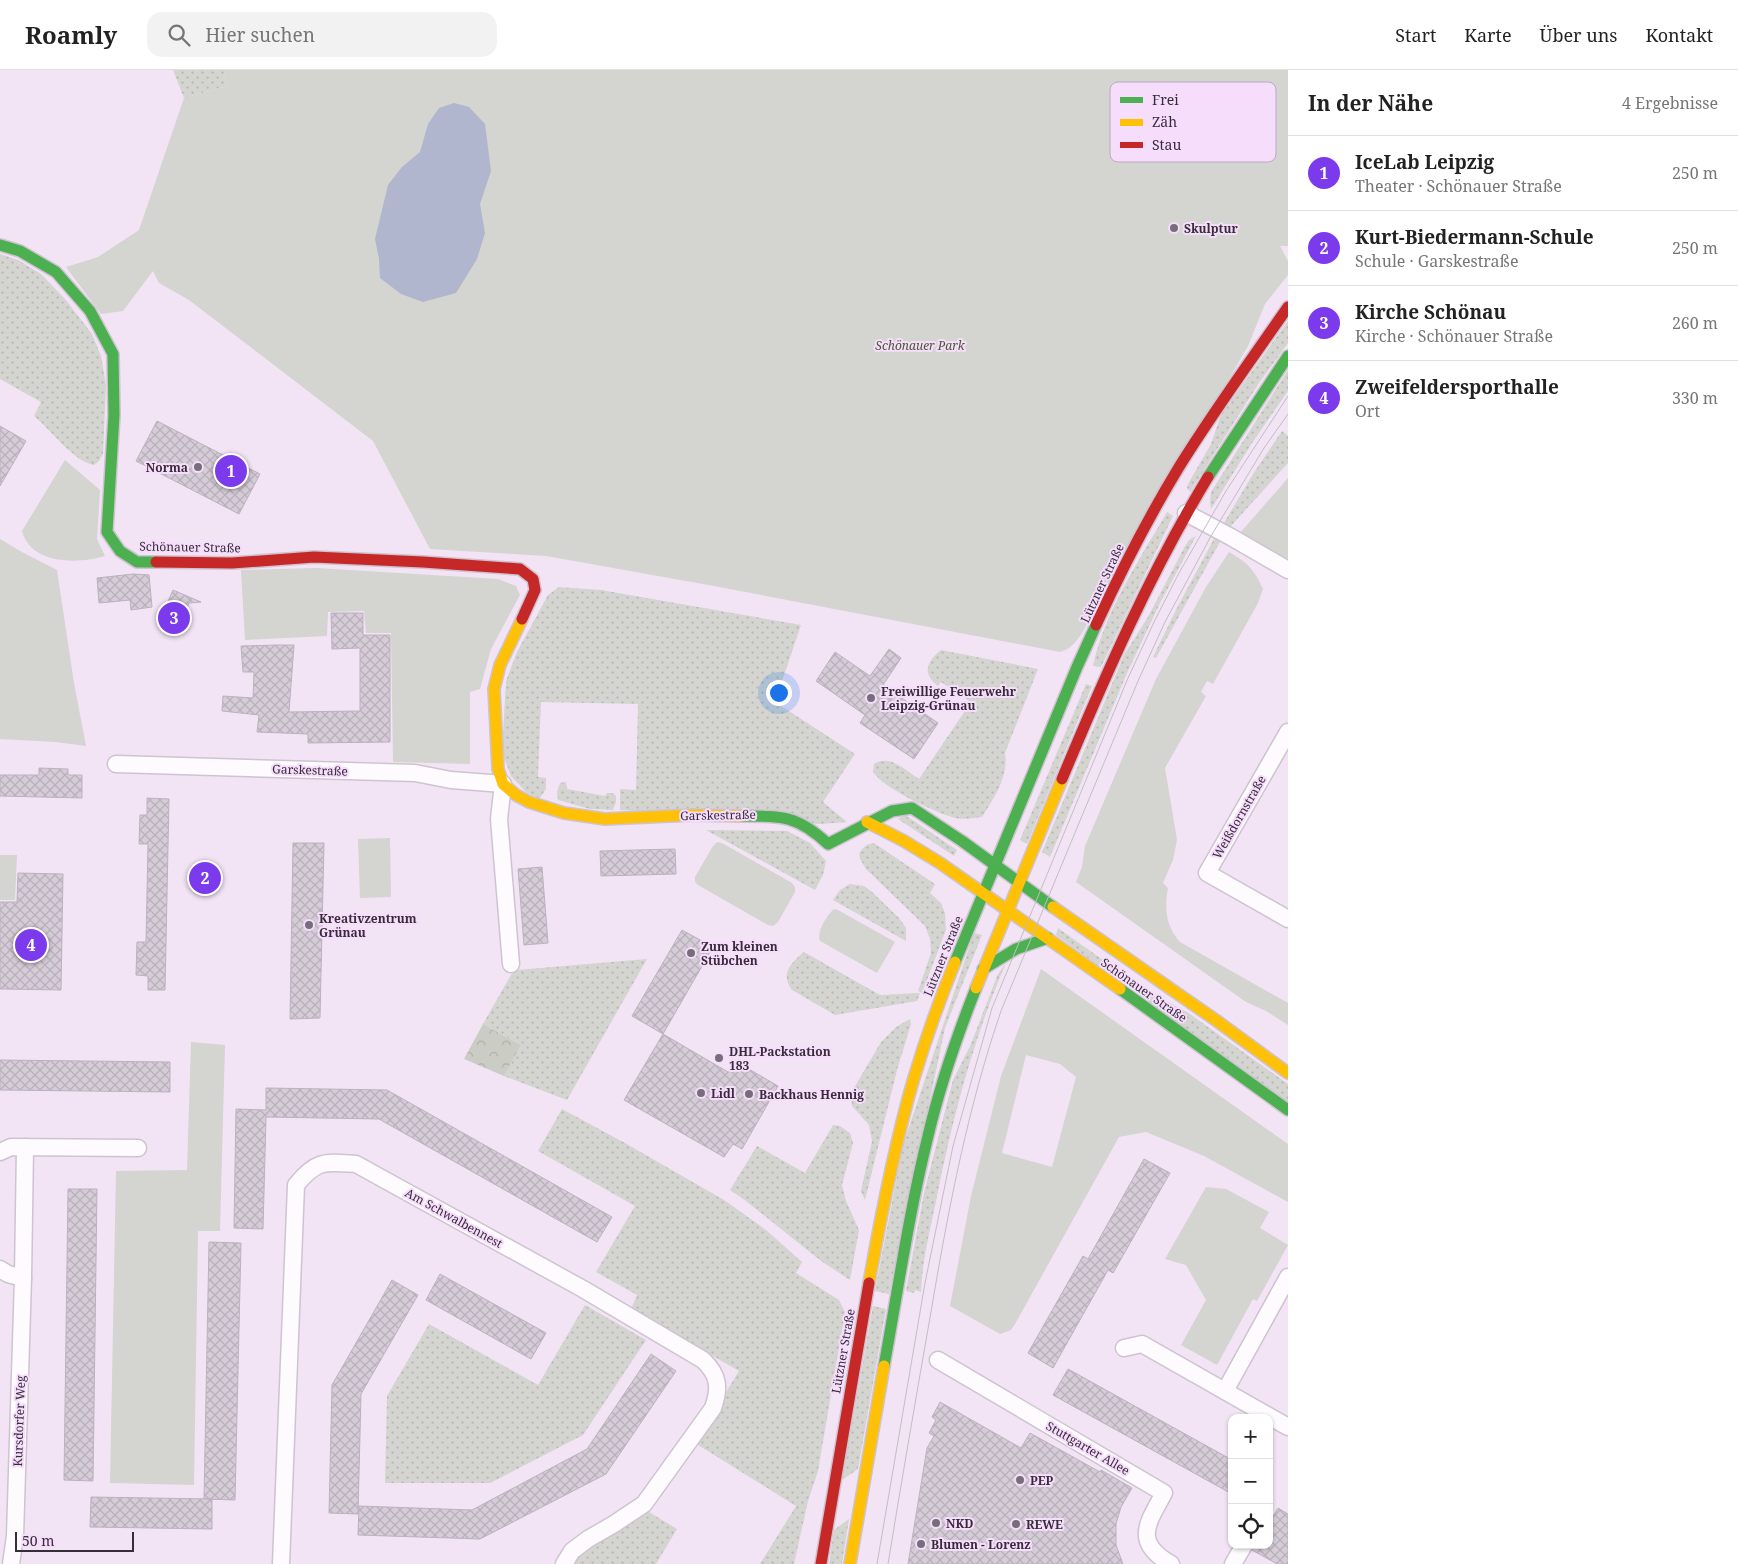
<!DOCTYPE html>
<html lang="de">
<meta charset="utf-8">
<style>
body{margin:0;font-family:"Noto Serif",serif;background:#f2f2f2;color:#222}
.controls{position:absolute;right:15px;bottom:15px;display:grid;overflow:hidden;border-radius:10px;box-shadow:0 1px 4px #0004}
.controls button{width:45px;height:45px;display:grid;place-items:center;padding:0;border:0;border-bottom:1px solid #e0e0e0;background:#fff;color:#222;font:25px sans-serif}
.scale{position:absolute;left:15px;bottom:12px;width:119px;box-sizing:border-box;padding-left:5px;border:2px solid #372d39;border-top:0;font-size:14px;line-height:18px;white-space:nowrap;color:#372d39;-webkit-text-stroke:4px #f6ddfc;paint-order:stroke}
.you{position:absolute;left:778px;top:622px;width:18px;height:18px;margin:-12px;border:4px solid #fff;border-radius:50%;background:#1a73e8;box-shadow:0 0 0 8px #1a73e833}
.badge{display:grid;place-items:center;width:32px;height:32px;border-radius:50%;background:#7c3aed;color:#fff;font-size:16px;font-weight:700}
.pin{position:absolute;translate:-50% -50%;border:2px solid #fff;box-shadow:0 1px 5px #0006}
.list{margin:0;padding:0;list-style:none}
h2{display:flex;justify-content:space-between;align-items:center;height:65px;margin:0;padding:0 20px;font-size:21px}
h2 small{font-size:16px;font-weight:400;color:#767676}
.list li{display:grid;grid-template-columns:32px 1fr auto;gap:15px;align-items:center;box-sizing:border-box;height:75px;padding:0 20px;border-top:1px solid #e0e0e0}
.list b{display:block;font-size:19px;white-space:nowrap}
.list p{margin:0;font-size:16px;white-space:nowrap;color:#767676}
.list em{font-size:16px;font-style:normal;color:#767676}
.icon{flex:none;width:28px;height:28px;fill:none;stroke:currentColor;stroke-width:2;stroke-linecap:round;stroke-linejoin:round}
.map{position:relative;flex:none;width:1288px;height:1494px;overflow:hidden}
header{display:flex;align-items:center;gap:30px;box-sizing:border-box;height:70px;padding:0 25px;background:#fff;border-bottom:1px solid #e0e0e0}
header strong{font-size:24px}
nav{display:flex;gap:28px;margin-inline-start:auto;font-size:18px}
.search{width:350px;height:45px;background:#f2f2f2;display:flex;align-items:center;gap:12px;box-sizing:border-box;padding:0 18px;border-radius:15px;color:#767676;font-size:19px}
main{display:flex}
aside{flex:1;background:#fff}
.map>svg:first-child{display:block}
.grass{fill:url(#grass-dots)}
.forest{fill:url(#forest-crowns)}
.park{fill:#d4d4d0;fill-rule:evenodd}
.water{fill:#b0b6ce}
.building{fill:url(#building-cross-hatch);stroke:#bcb1be}
.lines{fill:none;stroke-linecap:round;stroke-linejoin:round}
.street-casing{stroke:#cec3d0;stroke-width:19}
.fast-casing{stroke:#cec3d0;stroke-width:14}
.slow-casing{stroke:#cec3d0;stroke-width:14}
.jam-casing{stroke:#cec3d0;stroke-width:14}
.street{stroke:#fdfbfe;stroke-width:16}
.fast{stroke:#4caf50;stroke-width:11}
.slow{stroke:#ffc107;stroke-width:11}
.jam{stroke:#c62828;stroke-width:11}
.tram{stroke:#c1bec1;stroke-width:1}
.poi-dot{fill:#786d7b;stroke:#f6ddfc;stroke-width:2}
.labels{text-anchor:middle;dominant-baseline:central;stroke-width:4;stroke-linejoin:round;paint-order:stroke}
.poi-label{font-size:12px;font-weight:bold;fill:#372d39;stroke:#f6ddfc;text-anchor:start}
.park-label{font-size:12px;font-style:italic;fill:#475a2d;stroke:#f6ddfc}
.street-label{font-size:12px;fill:#372d39;stroke:#f6ddfc}
.key{fill:#f6ddfc;stroke:#bda8c2;stroke-width:1}
.key-label{font-size:14px;fill:#372d39}
</style>
<header>
<strong>Roamly</strong>
<div class="search"><svg class="icon" aria-label="search" viewBox="0 0 24 24"><circle cx="10" cy="10" r="6"/><path d="M15 15l6 6"/></svg>Hier suchen</div>
<nav><a>Start</a><a>Karte</a><a>Über uns</a><a>Kontakt</a></nav>
</header>
<main>
<div class="map">
<svg width="1288" height="1494" viewBox="0 0 1288 1494">
<defs>
<pattern id="grass-dots" width="8" height="8" patternUnits="userSpaceOnUse" patternTransform="scale(1.25)"><rect width="8" height="8" fill="#d4d4d0"/><path d="M2 2h.1M6 6h.1" fill="none" stroke="#b7b6b3" stroke-width="1.8" stroke-linecap="round"/></pattern>
<pattern id="forest-crowns" width="20" height="18" patternUnits="userSpaceOnUse" patternTransform="scale(1.25)"><rect width="20" height="18" fill="#cbccc4"/><path d="M2 6a3 3 0 1 1 6 0M12 15a3 3 0 1 1 6 0" fill="none" stroke="#afb0a9"/></pattern>
<pattern id="building-cross-hatch" width="8" height="8" patternUnits="userSpaceOnUse" patternTransform="scale(1.25)"><rect width="8" height="8" fill="#d6ccd8"/><path d="M0 0l8 8M0 8l8-8" fill="none" stroke="#b8b0ba"/></pattern>
</defs>
<rect width="100%" height="100%" fill="#f2e4f5"/>
<!-- grass -->
<g class="grass">
<polygon points="173,0 224,0 227,16 184,28"/>
<path d="M0 184 18 190 41 204 65 229 92 264 101 286 106 315 103 384 99 391 94 395C74 392 50 359 34 346L41 332 0 309Z"/>
<polygon points="1288,251 1288,273 1259,313 1190,422 1187,418 1188,414 1211,374 1221,345"/>
<polygon points="1288,300 1288,321 1252,373 1211,439 1210,431 1211,422"/>
<polygon points="1282,361 1288,366 1288,393 1230,457 1224,453 1253,404"/>
<path d="M1167 442 1173 446 1101 597 1093 596C1105 540 1139 491 1167 442Z"/>
<polygon points="1196,466 1159,535 1127,603 1050,787 1042,782 1124,585 1148,547 1184,478 1189,470"/>
<polygon points="1215,467 1221,470 1156,588 1153,587 1178,536"/>
<polygon points="559,517 601,520 801,555 775,632 855,684 823,732 847,752 820,754 620,740 620,719 636,720 638,634 541,632 538,707 546,708 546,719 539,729 526,722 511,706 502,683 506,611 517,582 548,525"/>
<path d="M941 580 1038 599 1005 683C1009 706 994 728 982 747 973 748 964 750 955 748 936 743 883 718 873 702L874 694C890 684 905 700 919 709L971 632 941 612 938 616C922 604 926 592 941 580Z"/>
<polygon points="1086,614 1092,616 1027,774 1020,770"/>
<polygon points="566,712 567,719 605,726 607,723 613,723 616,726 616,732 613,740 590,739 558,730 557,722 560,713"/>
<polygon points="905,745 957,780 954,786 898,749"/>
<polygon points="706,760 787,761 810,773 826,791 823,805 815,820"/>
<path d="M874 773 935 814 930 823 941 833 945 843 946 860 922 923 918 921 931 883 930 869 925 856 866 799 860 789 859 784C863 777 866 774 874 773Z"/>
<polygon points="850,814 864,816 872,822 899,848 906,858 906,871 833,830 840,820"/>
<polygon points="1058,858 1145,920 1187,942 1288,1014 1288,1032 1056,865"/>
<polygon points="974,863 982,865 945,958 889,1224 875,1221 903,1075"/>
<path d="M804 882 880 925 920 923 917 931 835 945 792 920C780 903 791 893 804 882Z"/>
<polygon points="647,889 567,1030 504,1006 521,975 483,954 511,905 517,900"/>
<path d="M1006 893C973 969 952 1050 936 1131 930 1161 922 1191 921 1222L915 1220 914 1223 906 1221 924 1123 953 1010 971 974 998 904Z"/>
<polygon points="910,949 911,954 897,1000 865,1130 861,1121 872,1071 869,1055 852,1036 851,1023 881,972 896,957"/>
<polygon points="562,1039 625,1073 724,1130 766,1160 802,1192 796,1203 839,1230 845,1242 818,1401 808,1431 794,1494 760,1494 796,1436 695,1373 739,1301 631,1239 637,1225 596,1202 635,1136 538,1081"/>
<polygon points="833,1055 840,1056 850,1063 853,1073 842,1115 846,1131 859,1160 850,1210 821,1191 746,1131 730,1120 757,1076 805,1103"/>
<polygon points="585,1235 646,1270 583,1365 490,1413 385,1413 387,1326 429,1254 538,1315"/>
<polygon points="873,1236 886,1239 858,1399 842,1410"/>
<polygon points="649,1442 677,1459 656,1494 572,1494 581,1482 619,1461"/>
<polygon points="849,1449 842,1494 829,1494 834,1460"/>
</g>
<!-- forest -->
<polygon class="forest" points="483,954 521,975 504,1006 464,989"/>
<!-- park -->
<g class="park">
<path d="M224 0H1288V176H1280L1288 191V205L1265 234 1248 276 1082 563C1076 572 1071 579 1060 582L714 516 546 486 430 479 373 371 189 230 159 213 153 201 123 241 101 244 66 197 98 187 139 160 184 28 227 16Z"/>
<path d="M65 390 100 420 97 469 105 486C78 494 31 495 22 461Z"/>
<polygon points="1288,408 1288,489 1240,463"/>
<polygon points="0,469 20,481 57,500 74,613 86,676 55,672 0,669"/>
<path d="M1229 482C1247 492 1254 499 1263 519L1258 533 1213 614 1207 611 1201 622 1206 626 1165 698 1177 770 1173 790 1163 813 1168 818C1164 839 1166 856 1180 872L1288 933V955L1266 941 1246 932 1076 812 1082 797 1085 776 1156 609 1206 517Z"/>
<polygon points="316,498 498,509 516,516 520,525 491,579 480,619 470,622 470,694 393,692 391,563 366,563 364,541 328,542 327,566 245,570 241,500"/>
<polygon points="390,768 391,827 360,828 358,769"/>
<polygon points="717,772 722,773 792,813 795,817 795,822 778,852 773,856 768,855 698,815 695,812 695,807 713,776"/>
<polygon points="0,785 17,785 15,830 0,830"/>
<path d="M834 839 838 840 895 872 877 903 820 871C816 862 827 845 834 839Z"/>
<path d="M1041 899 1288 1074V1132L1204 1086 1146 1062 1119 1067 1015 1254 1011 1260 1000 1264 950 1236 971 1126 1001 1006ZM1026 985 1060 994 1076 1007 1052 1097 1002 1083Z"/>
<polygon points="191,972 225,975 220,1161 198,1161 194,1415 110,1413 116,1101 187,1100"/>
<polygon points="1206,1117 1226,1119 1269,1142 1260,1158 1288,1175 1257,1231 1253,1229 1217,1295 1181,1275 1206,1230 1186,1195 1165,1189"/>
</g>
<!-- water -->
<polygon class="water" points="454,33 469,37 485,54 491,101 480,134 485,163 477,189 456,223 423,232 401,224 380,208 379,189 375,169 388,115 402,97 420,82 428,54 439,38"/>
<!-- building -->
<g class="building">
<polygon points="157,351 260,404 239,444 136,391"/>
<polygon points="0,356 26,371 0,416"/>
<polygon points="133,504 149,505 152,537 131,540 130,530 99,533 97,508"/>
<polygon points="173,520 201,532 189,533 177,563 160,557 169,535 166,536"/>
<polygon points="331,543 363,543 363,565 390,565 390,672 308,673 308,664 257,662 259,645 222,641 223,626 253,628 254,602 243,602 241,576 278,575 294,575 289,642 360,641 360,578 332,579"/>
<polygon points="889,579 901,588 883,615 938,653 914,689 860,653 865,645 816,611 835,582 870,606"/>
<polygon points="39,698 68,699 68,705 82,705 82,728 0,726 0,705 39,705"/>
<polygon points="147,728 169,729 165,920 148,920 148,906 136,905 137,872 146,872 148,774 139,774 140,745 147,745"/>
<polygon points="293,773 324,773 320,948 290,949"/>
<polygon points="675,779 676,804 601,806 600,781"/>
<polygon points="542,797 548,873 524,875 518,799"/>
<polygon points="18,803 63,804 61,920 0,919 0,832 17,832"/>
<polygon points="682,860 713,877 663,964 632,946"/>
<polygon points="663,964 728,1002 735,991 778,1016 742,1079 733,1074 724,1087 624,1030"/>
<polygon points="0,990 170,992 170,1022 0,1020"/>
<polygon points="266,1018 387,1020 612,1147 597,1172 379,1049 266,1047 263,1159 234,1158 236,1039 266,1040"/>
<polygon points="1144,1089 1170,1103 1113,1203 1108,1200 1053,1298 1028,1283 1083,1186 1088,1189"/>
<polygon points="68,1119 97,1119 93,1411 64,1410"/>
<polygon points="209,1172 241,1173 235,1430 204,1429"/>
<polygon points="440,1204 546,1263 531,1289 426,1230"/>
<polygon points="392,1210 418,1225 361,1324 358,1444 329,1443 332,1315"/>
<polygon points="651,1284 676,1301 606,1404 480,1469 358,1465 359,1436 472,1440 587,1379"/>
<polygon points="1068,1299 1232,1390 1232,1424 1053,1325"/>
<polygon points="940,1332 1021,1378 1030,1363 1100,1402 1101,1400 1132,1418 1121,1437 1116,1454 1116,1475 1123,1494 908,1494 927,1378 934,1366 929,1363 936,1350 932,1347"/>
<polygon points="91,1427 212,1429 212,1459 90,1457"/>
<polygon points="1278,1438 1288,1444 1288,1494 1277,1494 1252,1480 1254,1475 1269,1475 1269,1453"/>
</g>
<g class="lines">
<!-- street casing -->
<g class="street-casing">
<g id="street">
<polyline points="1186,443 1231,467 1288,500"/>
<polyline points="1288,662 1207,803 1288,849"/>
<polyline points="116,694 415,703 451,710 503,714 499,749 511,894"/>
<polyline points="0,1082 11,1077 138,1078"/>
<polyline points="0,1199 8,1204 23,1208"/>
<polyline points="1124,1278 1142,1274 1288,1357"/>
<path d="M938 1290 1164 1423C1147 1454 1133 1472 1171 1494"/>
<polyline points="1225,1321 1288,1207"/>
<polyline points="11,1494 15,1466 23,1208 25,1077"/>
<path d="M281 1494 296 1115C317 1089 326 1092 356 1094L583 1219 703 1290C719 1305 720 1318 713 1338L644 1434 614 1454 588 1469 572 1481 564 1494"/>
<polyline points="1233,1494 1244,1475"/>
</g>
</g>
<!-- fast casing -->
<g class="fast-casing">
<g id="fast">
<polyline points="0,175 20,181 56,202 90,241 113,284 114,345 107,462 120,481 137,492 156,492"/>
<polyline points="1208,407 1288,286"/>
<path d="M741 746C782 746 797 745 828 774L892 741 912 738 962 771 1053 837"/>
<polyline points="955,892 1077,597 1096,555"/>
<polyline points="983,899 1016,879 1048,868"/>
<polyline points="1120,919 1288,1040"/>
<path d="M884 1296C898 1220 909 1142 928 1066 940 1015 957 966 976 918"/>
</g>
</g>
<!-- slow casing -->
<g class="slow-casing">
<g id="slow">
<polyline points="522,549 500,595 494,619 498,699 503,714 516,725 529,732 564,743 605,749 692,745 741,746"/>
<polyline points="867,752 904,771 940,793 1120,919"/>
<polyline points="1053,837 1217,951 1288,1003"/>
<polyline points="976,918 1062,709"/>
<path d="M869 1213C881 1145 894 1077 913 1011 925 971 939 931 955 892"/>
<polyline points="850,1494 884,1296"/>
</g>
</g>
<!-- jam casing -->
<g class="jam-casing">
<g id="jam">
<polyline points="156,492 232,493 314,487 423,492 520,499 533,509 535,520 522,549"/>
<path d="M1096 555C1121 501 1148 448 1179 397 1213 342 1251 290 1288 237"/>
<path d="M1062 709C1105 606 1150 503 1208 407"/>
<polyline points="821,1494 869,1213"/>
</g>
</g>
<!-- street -->
<use href="#street" class="street"/>
<!-- fast -->
<use href="#fast" class="fast"/>
<!-- slow -->
<use href="#slow" class="slow"/>
<!-- jam -->
<use href="#jam" class="jam"/>
<!-- tram -->
<g class="tram">
<polyline points="877,1494 925,1213 953,1076 992,938 1128,608 1155,550 1179,503 1226,421 1288,326"/>
<path d="M888 1494C902 1408 917 1322 932 1236 949 1136 968 1037 1001 941L1138 611 1165 552 1211 466 1264 378 1288 344"/>
</g>
</g>
<!-- markers -->
<g class="poi-dot">
<circle cx="1174" cy="158" r="5"/>
<circle cx="198" cy="397" r="5"/>
<circle cx="871" cy="628" r="5"/>
<circle cx="309" cy="855" r="5"/>
<circle cx="691" cy="883" r="5"/>
<circle cx="719" cy="988" r="5"/>
<circle cx="701" cy="1023" r="5"/>
<circle cx="749" cy="1024" r="5"/>
<circle cx="1020" cy="1410" r="5"/>
<circle cx="936" cy="1453" r="5"/>
<circle cx="1016" cy="1454" r="5"/>
<circle cx="921" cy="1474" r="5"/>
</g>
<g class="labels">
<!-- poi labels -->
<g class="poi-label">
<text x="1184" y="158">Skulptur</text>
<text x="188" y="397" text-anchor="end">Norma</text>
<text x="881" y="621">Freiwillige Feuerwehr<tspan x="881" dy="14">Leipzig-Grünau</tspan></text>
<text x="319" y="848">Kreativzentrum<tspan x="319" dy="14">Grünau</tspan></text>
<text x="701" y="876">Zum kleinen<tspan x="701" dy="14">Stübchen</tspan></text>
<text x="729" y="981">DHL-Packstation<tspan x="729" dy="14">183</tspan></text>
<text x="711" y="1023">Lidl</text>
<text x="759" y="1024">Backhaus Hennig</text>
<text x="1030" y="1410">PEP</text>
<text x="946" y="1453">NKD</text>
<text x="1026" y="1454">REWE</text>
<text x="931" y="1474">Blumen - Lorenz</text>
</g>
<!-- park labels -->
<g class="park-label">
<text x="920" y="275">Schönauer Park</text>
</g>
<!-- street labels -->
<g class="street-label">
<text transform="translate(190 477) rotate(1)">Schönauer Straße</text>
<text transform="translate(1102 513) rotate(-65)">Lützner Straße</text>
<text transform="translate(310 700) rotate(2)">Garskestraße</text>
<text transform="translate(718 745) rotate(-1)">Garskestraße</text>
<text transform="translate(1239 747) rotate(-60)">Weißdornstraße</text>
<text transform="translate(943 886) rotate(-68)">Lützner Straße</text>
<text transform="translate(1144 920) rotate(35)">Schönauer Straße</text>
<text transform="translate(454 1148) rotate(29)">Am Schwalbennest</text>
<text transform="translate(843 1281) rotate(-80)">Lützner Straße</text>
<text transform="translate(19 1351) rotate(-88)">Kursdorfer Weg</text>
<text transform="translate(1088 1378) rotate(30)">Stuttgarter Allee</text>
</g>
</g>
<!-- legend -->
<rect x="1110" y="12" width="166" height="80" rx="8" class="key"/>
<rect x="1120" y="27" width="23" height="6" fill="#4caf50"/>
<rect x="1120" y="49" width="23" height="7" fill="#ffc107"/>
<rect x="1120" y="72" width="23" height="6" fill="#c62828"/>
<g class="key-label">
<text x="1152" y="35">Frei</text>
<text x="1152" y="57">Zäh</text>
<text x="1152" y="80">Stau</text>
</g>
</svg>
<div class="controls">
<button>+</button>
<button>−</button>
<button><svg class="icon" aria-label="locate" viewBox="0 0 24 24"><circle cx="12" cy="12" r="6"/><path d="M12 2v4M12 18v4M2 12h4M18 12h4"/></svg></button>
</div>
<div class="scale">50 m</div>
<div class="you"></div>
<div class="pin badge" style="left:231px;top:401px">1</div>
<div class="pin badge" style="left:205px;top:808px">2</div>
<div class="pin badge" style="left:174px;top:548px">3</div>
<div class="pin badge" style="left:31px;top:875px">4</div>
</div>
<aside>
<h2>In der Nähe<small>4 Ergebnisse</small></h2>
<ul class="list">
<li><span class="badge">1</span><div><b>IceLab Leipzig</b><p>Theater · Schönauer Straße</p></div><em>250 m</em></li>
<li><span class="badge">2</span><div><b>Kurt-Biedermann-Schule</b><p>Schule · Garskestraße</p></div><em>250 m</em></li>
<li><span class="badge">3</span><div><b>Kirche Schönau</b><p>Kirche · Schönauer Straße</p></div><em>260 m</em></li>
<li><span class="badge">4</span><div><b>Zweifeldersporthalle</b><p>Ort</p></div><em>330 m</em></li>
</ul>
</aside>
</main>
